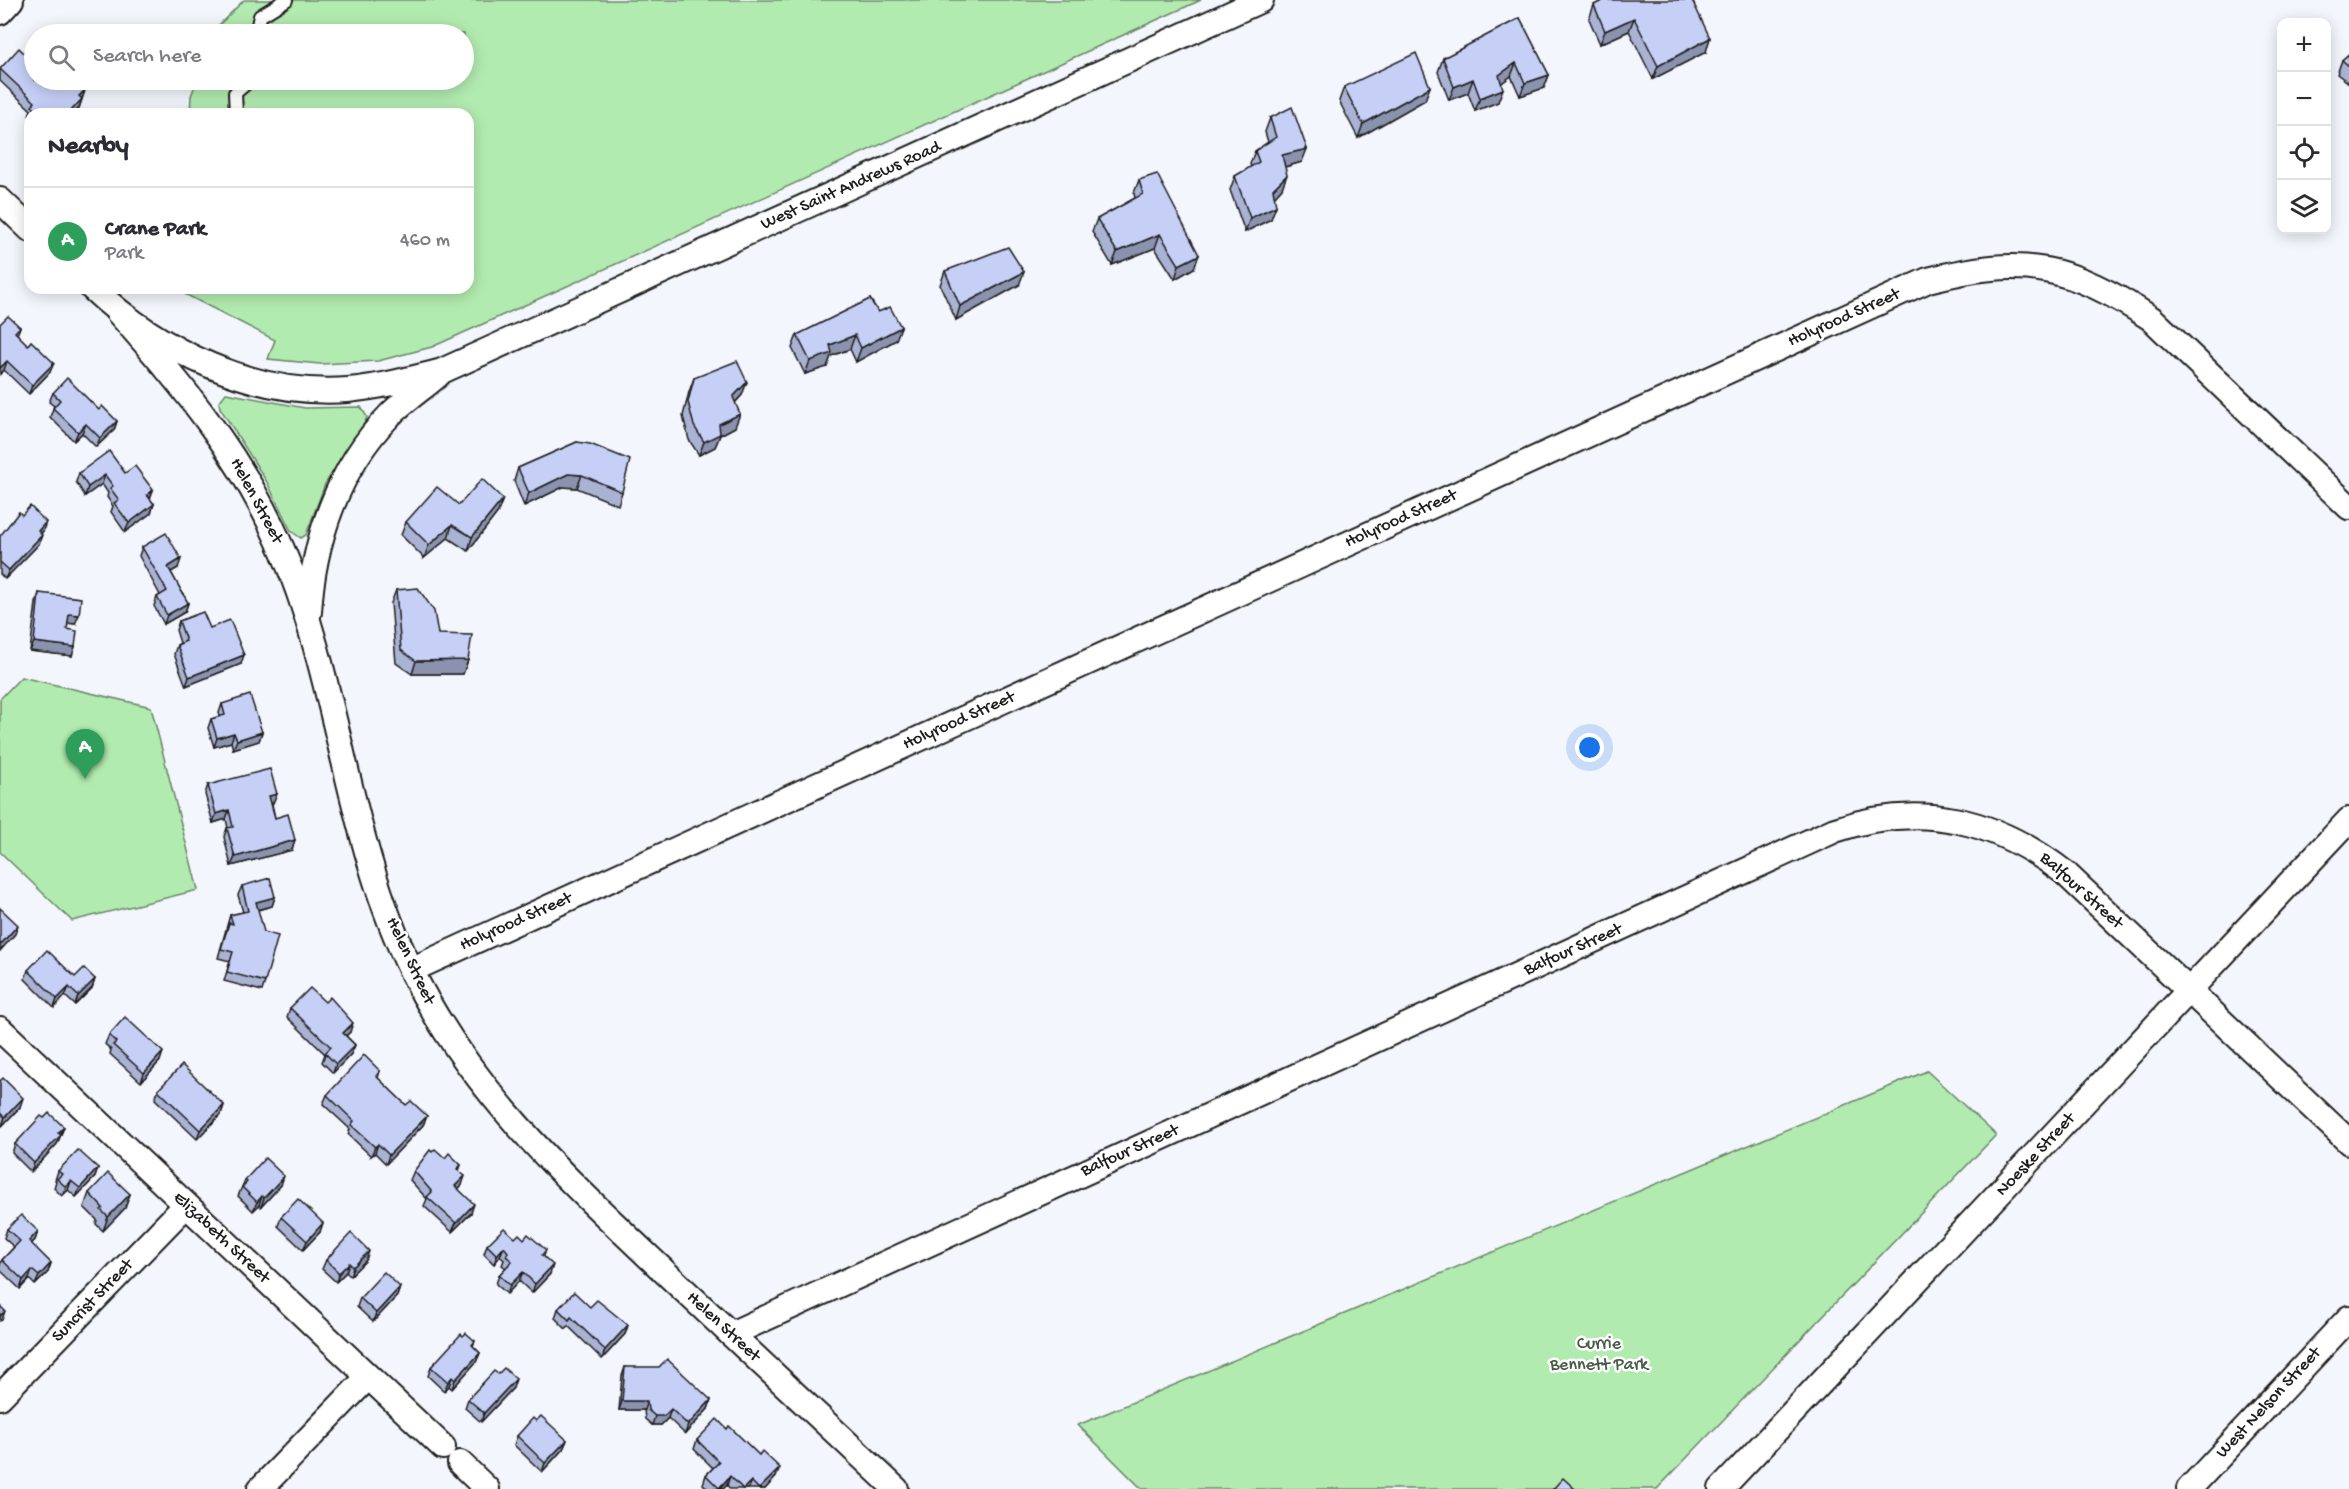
<!DOCTYPE html>
<meta charset="utf-8">
<style>
body{margin:0;font-family:"Gochi Hand",sans-serif;background:#f2f2f3;color:#2b2b33}
.controls{position:absolute;right:18px;top:18px;display:grid;overflow:hidden;border-radius:12px;box-shadow:0 3px 15px #0003}
.controls button{width:54px;height:54px;display:grid;place-items:center;padding:0;border:0;border-bottom:2px solid #e1e1e2;background:#fff;color:#2b2b33;font:30px sans-serif}
.you{position:absolute;left:1590px;top:748px;width:21px;height:21px;margin:-15px;border:4px solid #fff;border-radius:50%;background:#1a73e8;box-shadow:0 0 0 9px #1a73e833}
.badge{display:grid;place-items:center;width:39px;height:39px;border-radius:50%;background:#d1495b;color:#fff;font-size:20px;font-weight:700}
.pin{position:absolute;translate:-50% -50px;filter:drop-shadow(0 2px 3px #0008)}
.pin::after{content:'';position:absolute;top:32px;width:21px;height:18px;background:inherit;clip-path:polygon(0 0,100% 0,50% 100%)}
.list{margin:0;padding:0;list-style:none}
h2{display:flex;justify-content:space-between;align-items:center;height:78px;margin:0;padding:0 24px;font-size:26px}
h2 small{font-size:20px;font-weight:400;color:#7c7c81}
.list li{display:grid;grid-template-columns:39px 1fr auto;gap:18px;align-items:center;box-sizing:border-box;height:108px;padding:0 24px;border-top:2px solid #e1e1e2}
.list b{display:block;font-size:22px;white-space:nowrap}
.list p{margin:0;font-size:20px;white-space:nowrap;color:#7c7c81}
.list em{font-size:20px;font-style:normal;color:#7c7c81}
.icon{flex:none;width:33px;height:33px;fill:none;stroke:currentColor;stroke-width:2;stroke-linecap:round;stroke-linejoin:round}
.map{position:relative;flex:none;width:2349px;height:1489px;overflow:hidden}
.search{position:absolute;background:#fff;box-shadow:0 3px 15px #0003;left:24px;top:24px;width:450px;height:66px;display:flex;align-items:center;gap:15px;box-sizing:border-box;padding:0 21px;border-radius:33px;color:#7c7c81;font-size:22px}
.panel{position:absolute;background:#fff;box-shadow:0 3px 15px #0003;left:24px;top:108px;width:450px;height:186px;border-radius:18px}
.map>svg:first-child{display:block}
.green{fill:#b2ebaf;stroke:#678466;stroke-width:1.5}
.lines{fill:none;stroke-linecap:round;stroke-linejoin:round}
.lane-casing{stroke:#1c1c1c;stroke-width:16}
.street-casing{stroke:#1c1c1c;stroke-width:28}
.lane{stroke:#fff;stroke-width:12}
.street{stroke:#fff;stroke-width:24}
.wall{fill:#aab3d4;stroke:#1c1c1c;stroke-width:1.5}
.shaded-wall{fill:#8b92ad;stroke:#1c1c1c;stroke-width:1.5}
.building{fill:#c6d0f7;stroke:#1c1c1c;stroke-width:1.5}
.labels{text-anchor:middle;dominant-baseline:central;stroke-width:5;stroke-linejoin:round;paint-order:stroke}
.street-label{font-size:18px;fill:#1c1c1c;stroke:#fff}
.park-label{font-size:18px;fill:#495a48;stroke:#fff}
</style>
<div class="map">
<svg width="2349" height="1489" viewBox="0 0 2349 1489">
<rect width="100%" height="100%" fill="#f4f6fd"/>
<filter id="ink" filterUnits="userSpaceOnUse"><feTurbulence type="fractalNoise" baseFrequency=".0167" numOctaves="2"/><feDisplacementMap in="SourceGraphic" scale="12" xChannelSelector="R" yChannelSelector="G"/><feConvolveMatrix kernelMatrix="1 2 1 2 8 2 1 2 1" color-interpolation-filters="sRGB"/></filter>
<g filter="url(#ink)">
<!-- green -->
<g class="green">
<polygon points="244,0 1201,0 432,347 378,361 320,364 268,359 275,340 173,288 468,288 468,114 190,114 191,96 197,80 464,80 464,34 215,34 218,26"/>
<polygon points="226,393 305,408 361,407 367,417 364,424 325,484 306,535 301,538 291,531 267,482 220,408 219,402"/>
<polygon points="21,677 151,707 198,890 72,921 0,852 0,699"/>
<polygon points="1927,1071 1996,1135 1657,1489 1142,1489 1078,1425"/>
</g>
<g class="lines">
<!-- lane casing -->
<g class="lane-casing">
<g id="lane">
<polyline points="256,34 260,16 286,0"/>
<polyline points="236,114 235,93 250,80"/>
</g>
</g>
<!-- street casing -->
<g class="street-casing">
<g id="street">
<polyline points="0,12 11,0"/>
<polyline points="0,200 30,229"/>
<path d="M92 288C159 351 254 397 348 390 380 387 411 379 442 371L1261 0"/>
<path d="M117 311C182 384 243 458 282 549 340 684 346 839 412 972 472 1094 571 1183 668 1275 744 1346 820 1418 896 1489"/>
<path d="M309 612C313 542 338 468 389 416 403 401 422 389 438 375"/>
<path d="M411 970 1928 280C2023 255 2070 265 2152 319L2349 507"/>
<polyline points="0,1029 443,1447"/>
<path d="M731 1334 1835 830C1921 801 1995 819 2065 873L2349 1142"/>
<polyline points="0,1397 186,1205"/>
<polyline points="460,1463 487,1489"/>
<polyline points="260,1489 368,1377"/>
<polyline points="1721,1489 2349,820"/>
<polyline points="2189,1489 2349,1318"/>
</g>
</g>
<!-- lane -->
<use href="#lane" class="lane"/>
<!-- street -->
<use href="#street" class="street"/>
</g>
<!-- wall -->
<g class="wall">
<polygon points="1604,0 1706,52 1653,79 1629,31 1600,44 1589,19 1594,5"/>
<polygon points="1520,18 1549,75 1544,88 1520,96 1511,76 1501,83 1498,102 1475,111 1468,93 1449,100 1438,72 1443,58"/>
<polygon points="2349,54 2349,83 2337,74 2342,60"/>
<polygon points="0,69 34,80 66,82 85,90 79,108 73,114 30,114 30,116 29,115 31,110 0,81"/>
<polygon points="1344,87 1425,100 1358,138 1339,101"/>
<polygon points="1270,118 1302,162 1285,167 1282,188 1274,196 1271,219 1245,232 1230,190 1235,176 1251,167 1250,164 1255,151 1268,142 1265,132"/>
<polygon points="1139,180 1194,268 1175,279 1155,248 1112,265 1092,232 1097,219 1135,198 1134,193"/>
<polygon points="945,271 1019,285 956,320 940,285"/>
<polygon points="870,299 896,340 856,362 850,349 831,356 827,367 805,374 792,348 797,335"/>
<polygon points="0,324 20,327 17,335 50,372 29,394 4,370 0,374"/>
<polygon points="694,378 742,395 735,403 735,427 720,435 715,447 699,455 689,440 683,416 689,392"/>
<polygon points="53,393 99,410 117,421 114,430 96,447 82,433 74,441 50,417 54,406 49,402"/>
<polygon points="577,442 622,492 618,505 577,488 563,487 524,506 514,481 518,468"/>
<polygon points="79,473 125,473 153,490 150,499 154,504 151,513 125,532 111,512 113,506 107,497 108,493 102,484 85,496 76,482"/>
<polygon points="459,505 498,512 468,551 448,538 424,558 401,535 406,522"/>
<polygon points="43,531 41,534 39,544 5,579 0,574 0,536"/>
<polygon points="142,547 178,568 171,572 188,603 185,612 164,624 154,606 157,597 160,595 139,556"/>
<polygon points="396,590 438,634 468,660 463,674 412,674 396,663 391,603"/>
<polygon points="39,593 75,624 68,623 67,629 72,656 30,651 36,603"/>
<polygon points="179,621 241,664 186,686 174,654 177,645 180,643 176,630"/>
<polygon points="222,704 262,732 259,741 233,749 231,742 214,747 208,728 211,719 220,716 219,713"/>
<polygon points="208,785 273,803 272,804 275,818 292,850 231,866 224,837 227,828 228,828 226,819 213,823 205,794"/>
<polygon points="242,886 275,897 272,906 258,910 265,982 262,991 224,981 230,961 218,958 230,915 243,912 238,895"/>
<polygon points="28,970 75,977 95,979 92,988 75,1005 65,996 54,1008 25,979"/>
<polygon points="290,1008 350,1032 346,1036 355,1045 351,1054 333,1073 322,1062 325,1054 287,1017"/>
<polygon points="109,1035 160,1061 141,1082 110,1054 111,1050 105,1044"/>
<polygon points="380,1071 378,1078 406,1105 427,1116 423,1125 386,1164 375,1153 371,1156 348,1134 350,1129 323,1104 327,1095"/>
<polygon points="0,1081 20,1107 2,1126 0,1125"/>
<polygon points="158,1090 224,1105 221,1114 197,1139 155,1099"/>
<polygon points="44,1118 64,1127 57,1144 31,1172 12,1153 15,1144"/>
<polygon points="432,1152 461,1165 459,1171 462,1185 458,1189 471,1213 452,1232 424,1206 427,1199 410,1180 414,1171"/>
<polygon points="98,1168 95,1177 76,1197 68,1190 62,1196 54,1188 56,1181 55,1180 58,1171"/>
<polygon points="245,1180 281,1185 261,1207 259,1205 253,1211 238,1196"/>
<polygon points="89,1193 130,1194 125,1208 103,1231 96,1224 97,1220 84,1207"/>
<polygon points="281,1217 320,1232 303,1250 278,1226"/>
<polygon points="7,1229 38,1231 35,1240 31,1244 51,1263 48,1272 35,1285 29,1279 20,1289 0,1270 0,1265 2,1260 14,1247 4,1238"/>
<polygon points="515,1238 524,1239 546,1250 544,1256 550,1274 532,1293 519,1281 507,1294 496,1284 499,1275 506,1268 502,1265 504,1260 500,1256 494,1264 484,1254 487,1245"/>
<polygon points="326,1260 366,1260 350,1276 346,1272 336,1282 322,1269"/>
<polygon points="400,1287 397,1296 373,1322 357,1307 360,1298"/>
<polygon points="558,1309 628,1325 625,1334 602,1359 568,1326 566,1329 555,1318"/>
<polygon points="463,1336 475,1341 473,1346 480,1353 476,1362 452,1389 449,1386 444,1391 428,1376 431,1367"/>
<polygon points="625,1367 711,1400 708,1409 685,1434 668,1418 661,1425 652,1425 645,1419 644,1410 619,1410 622,1376"/>
<polygon points="498,1374 513,1388 481,1422 465,1408 468,1399"/>
<polygon points="536,1421 567,1440 563,1449 542,1472 514,1445 517,1436"/>
<polygon points="697,1440 776,1477 765,1489 730,1489 727,1485 723,1489 708,1489 703,1484 706,1475 713,1468 694,1449"/>
</g>
<!-- shaded-wall -->
<g class="shaded-wall">
<polygon points="1634,18 1629,31 1600,44 1605,31"/>
<polygon points="1710,38 1706,52 1653,79 1658,66"/>
<polygon points="1516,63 1511,76 1494,89 1499,75"/>
<polygon points="1549,75 1544,88 1520,96 1525,83"/>
<polygon points="1473,79 1468,93 1449,100 1454,87"/>
<polygon points="1430,87 1425,100 1358,138 1363,124"/>
<polygon points="1503,89 1498,102 1475,111 1480,98"/>
<polygon points="85,90 79,108 73,114 68,114 79,96"/>
<polygon points="1307,149 1302,162 1277,169 1282,155"/>
<polygon points="1287,175 1282,188 1269,203 1273,189"/>
<polygon points="1276,206 1271,219 1245,232 1250,218"/>
<polygon points="1160,234 1155,248 1112,265 1117,252"/>
<polygon points="1199,255 1194,268 1175,279 1179,265"/>
<polygon points="1024,272 1019,285 956,320 960,306"/>
<polygon points="901,327 896,340 856,362 861,348"/>
<polygon points="855,335 850,349 831,356 827,367 805,374 810,361 830,345"/>
<polygon points="7,361 4,370 0,374 0,368"/>
<polygon points="54,363 50,372 29,394 32,385"/>
<polygon points="747,382 742,395 728,410 733,397"/>
<polygon points="740,414 735,427 720,435 715,447 699,455 704,442 719,424"/>
<polygon points="117,421 114,430 96,447 100,438"/>
<polygon points="86,424 82,433 74,441 78,432"/>
<polygon points="568,474 582,475 577,488 563,487 524,506 529,493"/>
<polygon points="105,475 102,484 85,496 88,487"/>
<polygon points="153,490 150,499 147,495"/>
<polygon points="503,499 498,512 468,551 472,537"/>
<polygon points="154,504 151,513 125,532 129,523"/>
<polygon points="46,522 43,531 35,540 38,531"/>
<polygon points="452,525 448,538 424,558 429,545"/>
<polygon points="42,535 39,544 5,579 9,570"/>
<polygon points="181,559 178,568 164,576 168,567"/>
<polygon points="188,603 185,612 164,624 167,615"/>
<polygon points="69,614 79,615 75,624 66,623"/>
<polygon points="34,642 75,647 72,656 30,651"/>
<polygon points="244,655 241,664 186,686 189,677"/>
<polygon points="468,660 463,674 412,674 416,661"/>
<polygon points="262,732 259,741 233,749 237,740"/>
<polygon points="234,733 231,742 214,747 217,738"/>
<polygon points="277,794 273,803 266,805 269,796"/>
<polygon points="229,810 226,819 213,823 216,814"/>
<polygon points="295,840 292,850 231,866 235,857"/>
<polygon points="275,897 272,906 252,911 256,902"/>
<polygon points="18,925 15,934 0,951 0,945"/>
<polygon points="95,979 92,988 75,1005 78,996"/>
<polygon points="69,987 65,996 54,1008 57,999"/>
<polygon points="353,1023 350,1032 339,1042 343,1033"/>
<polygon points="355,1045 351,1054 333,1073 336,1064"/>
<polygon points="163,1052 160,1061 141,1082 144,1073"/>
<polygon points="23,1098 20,1107 2,1126 5,1117"/>
<polygon points="224,1105 221,1114 197,1139 200,1130"/>
<polygon points="427,1116 423,1125 386,1164 389,1155"/>
<polygon points="64,1127 57,1144 31,1172 34,1163"/>
<polygon points="378,1144 375,1153 371,1156 375,1147"/>
<polygon points="98,1168 95,1177 76,1197 80,1188"/>
<polygon points="284,1176 281,1185 261,1207 264,1198"/>
<polygon points="465,1176 462,1185 452,1195 455,1186"/>
<polygon points="71,1181 68,1190 62,1196 66,1187"/>
<polygon points="130,1194 125,1208 103,1231 108,1217"/>
<polygon points="262,1196 259,1205 253,1211 257,1202"/>
<polygon points="474,1204 471,1213 452,1232 456,1223"/>
<polygon points="323,1223 320,1232 303,1250 307,1241"/>
<polygon points="38,1231 35,1240 25,1250 29,1241"/>
<polygon points="504,1247 500,1256 494,1264 497,1255"/>
<polygon points="369,1251 366,1260 350,1276 353,1267"/>
<polygon points="51,1263 48,1272 35,1285 39,1276"/>
<polygon points="349,1263 346,1272 336,1282 339,1273"/>
<polygon points="553,1265 550,1274 532,1293 535,1284"/>
<polygon points="32,1270 29,1279 20,1289 23,1280"/>
<polygon points="523,1272 519,1281 507,1294 510,1285"/>
<polygon points="400,1287 397,1296 373,1322 376,1313"/>
<polygon points="5,1311 2,1320 0,1321 0,1316"/>
<polygon points="628,1325 625,1334 602,1359 605,1350"/>
<polygon points="480,1353 476,1362 452,1389 455,1380"/>
<polygon points="452,1377 449,1386 444,1391 448,1382"/>
<polygon points="516,1379 513,1388 481,1422 484,1413"/>
<polygon points="711,1400 708,1409 685,1434 688,1425"/>
<polygon points="622,1401 647,1401 644,1410 619,1410"/>
<polygon points="671,1409 668,1418 661,1425 652,1425 655,1416"/>
<polygon points="567,1440 563,1449 542,1472 545,1463"/>
<polygon points="780,1468 776,1477 765,1489 759,1489"/>
<polygon points="730,1476 727,1485 723,1489 719,1489"/>
<polygon points="751,1481 748,1489 743,1489"/>
</g>
<!-- building -->
<g class="building">
<polygon points="1604,0 1692,0 1710,38 1658,66 1634,18 1605,31 1594,5"/>
<polygon points="1520,18 1549,75 1525,83 1516,63 1499,75 1503,89 1480,98 1473,79 1454,87 1443,58"/>
<polygon points="19,48 34,63 34,80 63,80 66,82 68,80 73,80 85,90 79,96 82,99 68,114 40,114 32,106 35,102 0,69"/>
<polygon points="1416,53 1430,87 1363,124 1344,87"/>
<polygon points="2349,54 2349,66 2342,60"/>
<polygon points="1292,107 1307,149 1282,155 1287,175 1273,189 1276,206 1250,218 1235,176 1259,162 1255,151 1276,137 1270,118"/>
<polygon points="1157,174 1199,255 1179,265 1160,234 1117,252 1097,219 1143,194 1139,180"/>
<polygon points="1008,247 1024,272 960,306 945,271"/>
<polygon points="870,299 878,312 890,307 901,327 861,348 855,335 830,345 832,353 810,361 797,335"/>
<polygon points="8,316 20,327 15,332 28,345 31,341 54,363 32,385 7,361 0,368 0,324"/>
<polygon points="737,361 747,382 733,397 740,414 719,424 720,434 704,442 694,426 688,402 694,378"/>
<polygon points="67,378 99,410 102,406 117,421 100,438 86,424 78,432 53,408 60,400 53,393"/>
<polygon points="577,442 590,444 630,460 622,492 582,475 568,474 529,493 518,468"/>
<polygon points="109,451 125,473 135,466 153,490 147,495 154,504 129,523 114,503 119,500 110,488 113,486 105,475 88,487 79,473"/>
<polygon points="482,479 503,499 472,537 452,525 429,545 406,522 437,487 459,505"/>
<polygon points="30,506 46,522 38,531 42,535 9,570 0,562 0,536 19,512 22,515"/>
<polygon points="166,533 181,559 168,567 188,603 167,615 157,597 167,591 142,547"/>
<polygon points="418,588 434,611 438,634 472,635 468,660 416,661 401,650 396,590"/>
<polygon points="39,593 81,598 79,615 69,614 67,629 77,631 75,647 34,642"/>
<polygon points="203,612 210,628 230,620 244,655 189,677 177,645 186,641 179,621"/>
<polygon points="250,695 262,732 237,740 234,733 217,738 211,719 225,715 222,704"/>
<polygon points="270,769 277,794 269,796 275,818 288,814 295,840 235,857 227,828 233,827 229,810 216,814 208,785"/>
<polygon points="270,878 275,897 256,902 264,932 278,936 265,982 227,972 233,952 221,949 229,923 233,924 230,915 248,911 242,886"/>
<polygon points="0,908 18,925 0,945"/>
<polygon points="47,950 75,977 84,968 95,979 78,996 69,987 57,999 28,970"/>
<polygon points="310,988 325,1002 330,997 353,1023 343,1033 355,1045 336,1064 325,1053 331,1047 290,1008"/>
<polygon points="125,1017 163,1052 144,1073 113,1045 116,1042 109,1035"/>
<polygon points="364,1055 380,1071 376,1076 406,1105 411,1101 427,1116 389,1155 378,1144 375,1147 351,1125 354,1121 327,1095"/>
<polygon points="182,1065 224,1105 200,1130 158,1090"/>
<polygon points="3,1078 23,1098 5,1117 0,1113 0,1081"/>
<polygon points="49,1113 64,1127 58,1133 61,1135 34,1163 15,1144 41,1116 44,1118"/>
<polygon points="435,1149 445,1158 449,1153 461,1165 457,1169 465,1176 455,1186 474,1204 456,1223 427,1197 432,1192 414,1171 430,1150 432,1152"/>
<polygon points="78,1150 98,1168 80,1188 71,1181 66,1187 57,1179 62,1174 58,1171"/>
<polygon points="265,1158 284,1176 264,1198 262,1196 257,1202 242,1187 247,1182 245,1180"/>
<polygon points="108,1173 130,1194 108,1217 101,1210 103,1208 89,1193"/>
<polygon points="298,1199 323,1223 307,1241 281,1217"/>
<polygon points="21,1215 38,1231 29,1241 51,1263 39,1276 32,1270 23,1280 2,1260 20,1241 7,1229"/>
<polygon points="504,1228 515,1238 519,1234 524,1239 528,1234 546,1250 542,1255 553,1265 535,1284 523,1272 510,1285 499,1275 512,1261 506,1256 508,1252 504,1247 497,1255 487,1245"/>
<polygon points="351,1233 369,1251 353,1267 349,1263 339,1273 326,1260"/>
<polygon points="384,1272 400,1287 376,1313 360,1298"/>
<polygon points="574,1292 590,1307 597,1300 628,1325 605,1350 571,1317 569,1320 558,1309"/>
<polygon points="0,1306 5,1311 0,1316"/>
<polygon points="466,1333 475,1341 472,1345 480,1353 455,1380 452,1377 448,1382 431,1367 461,1334 463,1336"/>
<polygon points="667,1359 711,1400 688,1425 671,1409 664,1416 655,1416 648,1410 647,1401 622,1401 625,1367 659,1367"/>
<polygon points="504,1368 516,1379 484,1413 468,1399 494,1371 498,1374"/>
<polygon points="541,1416 567,1440 545,1463 517,1436 533,1418 536,1421"/>
<polygon points="717,1419 727,1429 729,1426 759,1455 762,1451 780,1468 759,1489 751,1481 743,1489 730,1476 719,1488 706,1475 719,1462 697,1440"/>
<polygon points="1563,1478 1575,1489 1553,1489"/>
</g>
</g>
<g class="labels">
<!-- street labels -->
<g class="street-label">
<text transform="translate(851 186) rotate(-24)">West Saint Andrews Road</text>
<text transform="translate(1844 318) rotate(-24)">Holyrood Street</text>
<text transform="translate(256 501) rotate(62)">Helen Street</text>
<text transform="translate(1401 519) rotate(-24)">Holyrood Street</text>
<text transform="translate(959 721) rotate(-24)">Holyrood Street</text>
<text transform="translate(2081 891) rotate(42)">Balfour Street</text>
<text transform="translate(516 922) rotate(-24)">Holyrood Street</text>
<text transform="translate(1573 950) rotate(-24)">Balfour Street</text>
<text transform="translate(410 961) rotate(65)">Helen Street</text>
<text transform="translate(1130 1151) rotate(-24)">Balfour Street</text>
<text transform="translate(2036 1155) rotate(-47)">Noeske Street</text>
<text transform="translate(221 1238) rotate(43)">Elizabeth Street</text>
<text transform="translate(93 1301) rotate(-46)">Suncrist Street</text>
<text transform="translate(723 1327) rotate(43)">Helen Street</text>
<text transform="translate(2269 1403) rotate(-47)">West Nelson Street</text>
</g>
<!-- park labels -->
<g class="park-label">
<text x="1599" y="1344">Currie<tspan x="1599" dy="21">Bennett Park</tspan></text>
</g>
</g>
</svg>
<div class="controls">
<button>+</button>
<button>−</button>
<button><svg class="icon" aria-label="locate" viewBox="0 0 24 24"><circle cx="12" cy="12" r="6"/><path d="M12 2v4M12 18v4M2 12h4M18 12h4"/></svg></button>
<button><svg class="icon" aria-label="layers" viewBox="0 0 24 24"><path d="M12 4l9 5-9 5-9-5zM3 14l9 5 9-5"/></svg></button>
</div>
<div class="you"></div>
<div class="pin badge" style="left:85px;top:779px;background:#2e9e5b">A</div>
<div class="search"><svg class="icon" aria-label="search" viewBox="0 0 24 24"><circle cx="10" cy="10" r="6"/><path d="M15 15l6 6"/></svg>Search here</div>
<section class="panel">
<h2>Nearby<small></small></h2>
<ul class="list">
<li><span class="badge" style="background:#2e9e5b">A</span><div><b>Crane Park</b><p>Park</p></div><em>460 m</em></li>
</ul>
</section>
</div>
